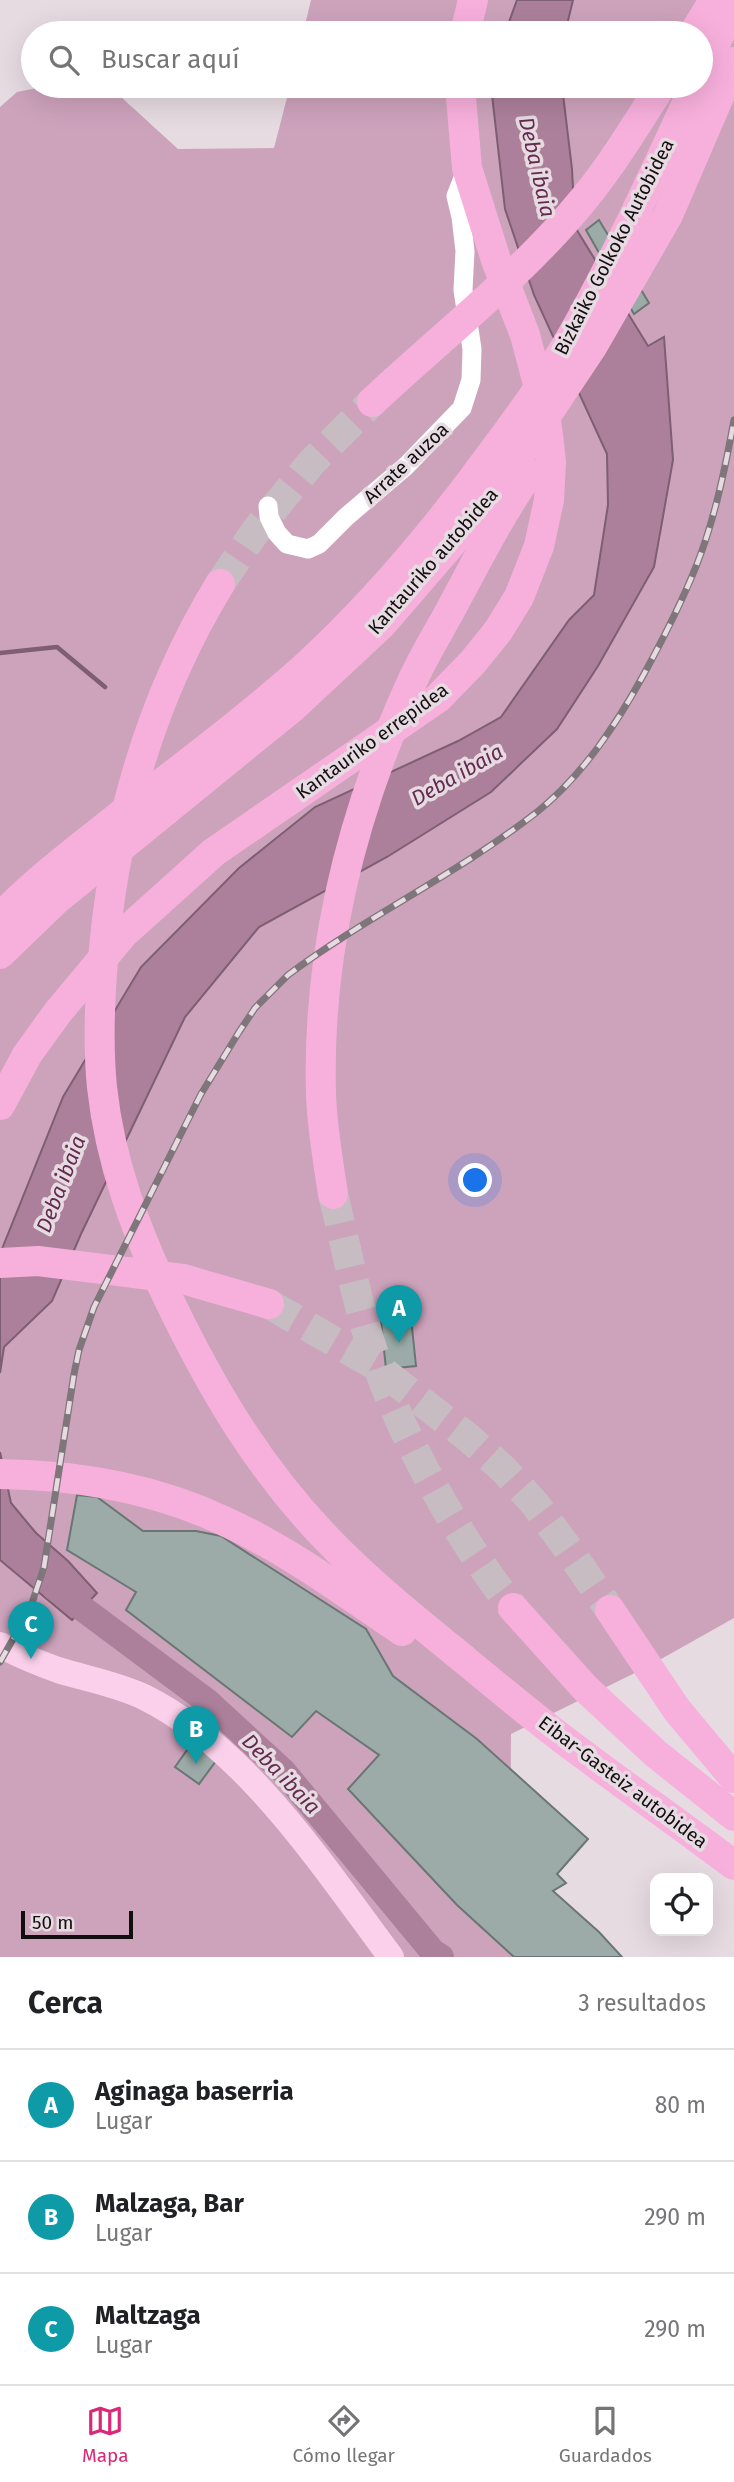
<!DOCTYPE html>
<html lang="es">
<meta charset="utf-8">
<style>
body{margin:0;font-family:"Fira Sans",sans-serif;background:#f2f2f2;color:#202124}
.controls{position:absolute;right:21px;bottom:21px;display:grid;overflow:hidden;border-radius:14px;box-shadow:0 7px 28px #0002}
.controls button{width:63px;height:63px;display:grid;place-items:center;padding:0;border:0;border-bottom:2px solid #e0e0e0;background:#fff;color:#202124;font:35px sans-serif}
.scale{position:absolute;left:21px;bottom:18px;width:112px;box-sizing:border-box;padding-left:7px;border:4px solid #120e10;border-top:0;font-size:19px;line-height:24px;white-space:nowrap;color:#120e10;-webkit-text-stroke:5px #e7dbe2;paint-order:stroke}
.you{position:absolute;left:476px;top:1181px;width:24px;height:24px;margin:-18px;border:5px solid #fff;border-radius:50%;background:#1a73e8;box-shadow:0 0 0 10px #1a73e833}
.badge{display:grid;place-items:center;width:46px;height:46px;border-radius:50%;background:#db2777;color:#fff;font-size:23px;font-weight:700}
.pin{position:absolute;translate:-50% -58px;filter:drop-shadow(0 2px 4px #0008)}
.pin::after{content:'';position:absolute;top:37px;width:24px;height:21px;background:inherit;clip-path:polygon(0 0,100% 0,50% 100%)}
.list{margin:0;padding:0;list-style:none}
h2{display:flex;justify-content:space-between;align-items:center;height:91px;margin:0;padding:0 28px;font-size:30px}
h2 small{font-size:23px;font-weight:400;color:#757577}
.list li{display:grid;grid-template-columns:46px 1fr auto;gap:21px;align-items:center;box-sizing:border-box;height:112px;padding:0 28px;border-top:2px solid #e0e0e0}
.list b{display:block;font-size:26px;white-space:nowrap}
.list p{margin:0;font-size:23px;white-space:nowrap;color:#757577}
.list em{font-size:23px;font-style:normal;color:#757577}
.icon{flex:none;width:38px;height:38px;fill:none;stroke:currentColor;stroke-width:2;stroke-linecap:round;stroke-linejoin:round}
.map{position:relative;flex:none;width:734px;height:1957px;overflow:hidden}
.search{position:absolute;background:#fff;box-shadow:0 7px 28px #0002;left:21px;right:21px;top:21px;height:77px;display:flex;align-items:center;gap:18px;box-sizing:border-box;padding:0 24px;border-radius:38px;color:#757577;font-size:26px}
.sheet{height:427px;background:#fff}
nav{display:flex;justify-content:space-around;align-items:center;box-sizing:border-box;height:98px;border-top:2px solid #e0e0e0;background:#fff;font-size:19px;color:#757577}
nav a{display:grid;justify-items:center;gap:4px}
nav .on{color:#db2777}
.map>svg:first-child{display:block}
.green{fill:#cda3bc}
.water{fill:#ac809b;stroke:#7e5e71;stroke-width:2}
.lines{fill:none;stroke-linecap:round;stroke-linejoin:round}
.stream{stroke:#7e5e71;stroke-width:4.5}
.river{stroke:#ac809b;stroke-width:26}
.building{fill:#9caba8;stroke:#697673;stroke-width:2}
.highway-tunnel{stroke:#c7bcc2;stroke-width:30;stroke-dasharray:30 15;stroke-linecap:butt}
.minor{stroke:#fff;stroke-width:19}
.major{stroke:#fad0ea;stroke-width:26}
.highway{stroke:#f7b0dc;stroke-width:30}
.rail-casing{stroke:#7e767b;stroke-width:7}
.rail{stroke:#e7dbe2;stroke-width:4.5;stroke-dasharray:13;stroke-linecap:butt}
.labels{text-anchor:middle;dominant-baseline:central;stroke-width:7;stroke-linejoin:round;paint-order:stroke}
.street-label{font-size:19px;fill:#120e10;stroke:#e7dbe2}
.water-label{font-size:21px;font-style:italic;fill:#642b50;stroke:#e7dbe2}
</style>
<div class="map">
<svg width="734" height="1957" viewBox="0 0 734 1957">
<rect width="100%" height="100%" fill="#e7dbe2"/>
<!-- green -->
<polygon class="green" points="311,0 734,0 734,1618 647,1667 511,1734 510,1887 597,1957 0,1957 0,107 17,92 47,86 109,86 178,149 274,148 290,86 701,86 701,33 303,33"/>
<!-- water -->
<g class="water">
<polygon points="517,0 573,0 565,33 505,33"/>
<polygon points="491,86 562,86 572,169 575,227 648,346 664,337 673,460 654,567 598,666 557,729 491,792 387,857 259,927 185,1017 81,1234 52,1301 4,1347 0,1373 0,1254 63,1097 141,967 239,868 315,807 458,741 501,717 569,620 594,595 608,505 607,454 534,295 505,209"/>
<polygon points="0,1452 11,1503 36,1533 68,1561 97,1593 72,1620 0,1560"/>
</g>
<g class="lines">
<!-- stream -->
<polyline class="stream" points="0,653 57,647 105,687"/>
<!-- river -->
<polyline class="river" points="55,1588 208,1702 283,1771 433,1952 441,1957"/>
</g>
<!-- building -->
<g class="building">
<polygon points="599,220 649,303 634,314 586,230"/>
<polygon points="411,1318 416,1366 386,1369 381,1321"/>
<polygon points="77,1495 97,1497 143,1531 196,1531 221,1536 366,1629 393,1676 477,1739 588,1839 557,1874 566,1883 553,1891 599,1932 622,1957 514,1957 457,1905 348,1789 379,1755 316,1711 292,1737 126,1610 136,1592 67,1550"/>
<polygon points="192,1743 216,1761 199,1784 175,1767"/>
</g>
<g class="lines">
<!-- highway-tunnel -->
<g class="highway-tunnel">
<polyline points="220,584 257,529 312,462 372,402"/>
<path d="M333 1194C350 1263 363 1335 391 1400 423 1474 464 1545 513 1608"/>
<polyline points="269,1304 373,1364 470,1439 504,1470 535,1504 566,1546 610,1610"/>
</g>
<!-- minor -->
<polyline class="minor" points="268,506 269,517 277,533 287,544 308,549 319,544 346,517 406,466 462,408 471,380 472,349 463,290 465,251 461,217 456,196 467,168"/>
<!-- major -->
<path class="major" d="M0 1645C19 1655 38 1663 58 1670 87 1679 117 1684 144 1697 247 1748 324 1868 391 1957"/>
<!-- highway -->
<g class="highway">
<polyline points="465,33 473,0"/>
<polyline points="694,33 714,0"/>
<polyline points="701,73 734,5"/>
<path d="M372 402C442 336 522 275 583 200 612 165 636 125 661 86"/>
<path d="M220 584C154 692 118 813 105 938 100 988 97 1037 102 1087 110 1163 137 1234 170 1302 212 1389 258 1467 325 1537 368 1582 417 1621 466 1661 502 1691 538 1721 576 1749 628 1788 682 1826 734 1865"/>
<path d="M0 918C34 882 74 852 113 821 177 771 242 723 303 669 374 604 436 530 492 453 520 416 547 379 570 339 617 257 655 171 695 86"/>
<polyline points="0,954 57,899 293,707 382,624 470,522 518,458 592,347 668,215 734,62"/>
<polyline points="0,1105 27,1055 58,1012 124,933 214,852 438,698 473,662 498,631 519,597 539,546 549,500 551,462 548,435 544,407 525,335 496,260 467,168 460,86"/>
<path d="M333 1194C328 1161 322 1127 321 1094 317 953 352 814 410 686 421 661 436 636 450 611 475 564 499 517 529 473"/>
<polyline points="0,1263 38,1261 183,1279 269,1304"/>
<path d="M0 1474C77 1475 154 1488 224 1521 288 1550 344 1592 402 1631"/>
<polyline points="513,1608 585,1688 655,1753 734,1816"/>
<polyline points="610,1610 677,1710 734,1778"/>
</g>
<!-- rail casing -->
<g class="rail-casing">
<path id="rail" d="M0 1662 30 1609 44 1567 74 1374 79 1350 94 1307 201 1094 239 1032 255 1008 288 975C367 916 459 873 537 812 583 775 616 725 644 674 663 639 682 602 697 564 715 518 725 469 734 420"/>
</g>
<!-- rail -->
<use href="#rail" class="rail"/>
</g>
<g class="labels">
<!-- street labels -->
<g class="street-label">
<text transform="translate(614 247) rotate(-63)">Bizkaiko Golkoko Autobidea</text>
<text transform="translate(406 463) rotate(-43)">Arrate auzoa</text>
<text transform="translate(433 561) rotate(-49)">Kantauriko autobidea</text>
<text transform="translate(372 741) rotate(-36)">Kantauriko errepidea</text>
<text transform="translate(623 1782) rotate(37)">Eibar-Gasteiz autobidea</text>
</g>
<!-- water labels -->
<g class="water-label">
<text transform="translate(537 167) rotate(77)">Deba ibaia</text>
<text transform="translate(457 775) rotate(-30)">Deba ibaia</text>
<text transform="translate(61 1184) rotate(-69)">Deba ibaia</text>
<text transform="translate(281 1774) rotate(46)">Deba ibaia</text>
</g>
</g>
</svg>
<div class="controls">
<button><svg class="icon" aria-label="locate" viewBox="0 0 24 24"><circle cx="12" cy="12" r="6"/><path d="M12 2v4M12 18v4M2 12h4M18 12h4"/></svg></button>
</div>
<div class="scale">50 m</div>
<div class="you"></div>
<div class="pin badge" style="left:399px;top:1343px;background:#0f9aa8">A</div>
<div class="pin badge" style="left:196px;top:1764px;background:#0f9aa8">B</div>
<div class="pin badge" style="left:31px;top:1659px;background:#0f9aa8">C</div>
<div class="search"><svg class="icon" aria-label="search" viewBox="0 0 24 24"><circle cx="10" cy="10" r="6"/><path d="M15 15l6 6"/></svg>Buscar aquí</div>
</div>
<section class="sheet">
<h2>Cerca<small>3 resultados</small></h2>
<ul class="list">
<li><span class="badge" style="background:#0f9aa8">A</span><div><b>Aginaga baserria</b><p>Lugar</p></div><em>80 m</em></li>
<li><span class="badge" style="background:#0f9aa8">B</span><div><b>Malzaga, Bar</b><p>Lugar</p></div><em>290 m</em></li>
<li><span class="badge" style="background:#0f9aa8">C</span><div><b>Maltzaga</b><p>Lugar</p></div><em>290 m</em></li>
</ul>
</section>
<nav>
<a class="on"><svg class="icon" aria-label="map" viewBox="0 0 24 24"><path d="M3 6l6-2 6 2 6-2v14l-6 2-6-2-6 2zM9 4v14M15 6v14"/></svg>Mapa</a>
<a><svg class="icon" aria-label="directions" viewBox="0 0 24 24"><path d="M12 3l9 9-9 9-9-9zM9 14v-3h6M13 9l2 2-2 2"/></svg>Cómo llegar</a>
<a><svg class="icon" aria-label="saved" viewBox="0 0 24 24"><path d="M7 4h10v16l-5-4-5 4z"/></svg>Guardados</a>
</nav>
